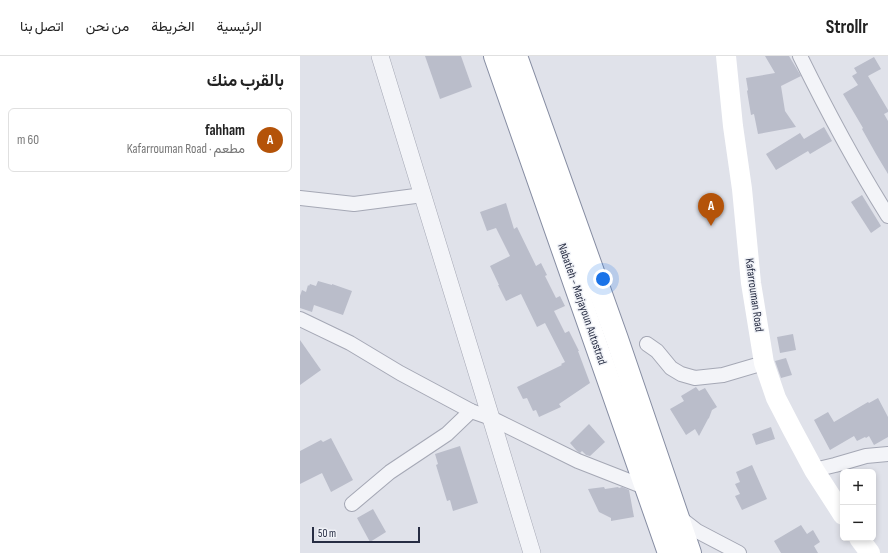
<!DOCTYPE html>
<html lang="ar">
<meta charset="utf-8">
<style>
body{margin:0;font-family:"Sofia Sans Condensed",Vazirmatn,sans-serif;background:#f6f6f6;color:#222;direction:rtl}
.controls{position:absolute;right:12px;bottom:12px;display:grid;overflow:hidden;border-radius:6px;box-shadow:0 2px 6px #0003}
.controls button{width:36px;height:36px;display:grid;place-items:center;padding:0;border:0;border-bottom:1px solid #e0e0e0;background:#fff;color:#222;font:20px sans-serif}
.scale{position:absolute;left:12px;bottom:10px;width:108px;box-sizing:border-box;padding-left:4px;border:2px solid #272d43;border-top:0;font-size:11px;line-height:14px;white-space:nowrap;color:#272d43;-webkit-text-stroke:3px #f0f2f7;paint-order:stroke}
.you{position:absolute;left:303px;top:223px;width:14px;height:14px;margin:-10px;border:3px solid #fff;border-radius:50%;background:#1a73e8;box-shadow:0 0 0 6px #1a73e833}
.badge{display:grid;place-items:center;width:26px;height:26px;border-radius:50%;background:#b45309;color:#fff;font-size:13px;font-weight:700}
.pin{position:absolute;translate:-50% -33px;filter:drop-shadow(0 1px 2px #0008)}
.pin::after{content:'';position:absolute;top:21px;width:14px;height:12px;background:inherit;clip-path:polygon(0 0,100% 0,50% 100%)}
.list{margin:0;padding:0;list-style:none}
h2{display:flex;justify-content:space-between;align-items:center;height:52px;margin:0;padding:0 16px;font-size:17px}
h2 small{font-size:13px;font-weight:400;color:#767676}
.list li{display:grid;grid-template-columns:26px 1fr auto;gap:12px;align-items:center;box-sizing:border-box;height:64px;margin:0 8px 8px;padding:0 8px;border:1px solid #e0e0e0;border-radius:6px}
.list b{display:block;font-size:15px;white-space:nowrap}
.list p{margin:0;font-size:13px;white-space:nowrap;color:#767676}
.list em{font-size:13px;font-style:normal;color:#767676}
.map{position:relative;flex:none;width:588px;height:497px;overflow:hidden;direction:ltr}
header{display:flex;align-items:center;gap:24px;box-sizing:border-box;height:56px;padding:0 20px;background:#fff;border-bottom:1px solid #e0e0e0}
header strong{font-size:19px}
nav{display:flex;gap:22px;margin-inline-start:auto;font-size:14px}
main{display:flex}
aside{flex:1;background:#fff}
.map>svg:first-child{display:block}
.building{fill:#babdca}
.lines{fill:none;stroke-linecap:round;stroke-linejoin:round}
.minor-casing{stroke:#a5a8b5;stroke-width:16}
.tertiary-casing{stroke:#a5a8b5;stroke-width:18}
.trunk-casing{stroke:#868da2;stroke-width:24}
.minor{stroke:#f3f4f8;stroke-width:14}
.tertiary{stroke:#f3f4f8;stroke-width:17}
.secondary{stroke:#fff;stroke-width:20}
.trunk{stroke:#fff;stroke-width:22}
.labels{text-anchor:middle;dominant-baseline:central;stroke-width:3;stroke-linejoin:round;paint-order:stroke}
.street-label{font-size:12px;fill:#272d43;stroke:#f0f2f7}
</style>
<header>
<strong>Strollr</strong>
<nav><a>الرئيسية</a><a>الخريطة</a><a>من نحن</a><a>اتصل بنا</a></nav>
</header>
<main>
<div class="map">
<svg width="588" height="497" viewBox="0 0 588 497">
<rect width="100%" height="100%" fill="#e0e2ea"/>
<!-- building -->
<g class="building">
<polygon points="125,0 161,0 172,31 140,43"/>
<polygon points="465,0 489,0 501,20 481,30 485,55 496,71 458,78 454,58 451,59 447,35 448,34 446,22 475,17"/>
<polygon points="574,1 581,13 568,20 588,54 588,56 584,58 588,65 588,118 576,98 562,73 563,72 543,38 558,29 552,20 557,17 554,12"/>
<polygon points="524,71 532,85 510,98 508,95 476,114 466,98 500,77 504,83"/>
<polygon points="562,139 581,170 571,177 551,146"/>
<polygon points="206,147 214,173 217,171 236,210 241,207 247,219 245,220 256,242 260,240 265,250 254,255 265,277 269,275 279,295 278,295 290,327 259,348 261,351 239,361 236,354 233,355 227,342 223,343 217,331 262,309 261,308 265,306 245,267 237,271 221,238 206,245 198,229 199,229 190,210 210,200 196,172 187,175 180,156"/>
<polygon points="18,225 32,229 32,228 52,235 43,259 14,249 12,256 0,252 0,240 2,234 6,236 8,229 9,230 10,228 16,230"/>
<polygon points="493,278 496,294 480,297 477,281"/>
<polygon points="0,284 21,314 0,329"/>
<polygon points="486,302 492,319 481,322 475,305"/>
<polygon points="396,331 399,335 405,332 417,351 412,354 409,362 408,363 399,380 395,373 386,379 370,353 384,345 381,340"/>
<polygon points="578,342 588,361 588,381 574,389 569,380 566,382 565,381 557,385 554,380 530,394 514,364 528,356 534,366 568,346 569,347"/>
<polygon points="289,368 305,386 290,400 286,399 282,395 280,397 277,395 270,387"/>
<polygon points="471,371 475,383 456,389 452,378"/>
<polygon points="31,382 53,424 31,436 22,417 0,428 0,395 21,384 23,386"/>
<polygon points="160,390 178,447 153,455 150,444 147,445 136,409 138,408 135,398"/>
<polygon points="452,409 467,443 442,454 435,440 440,438 435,428 440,426 436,416"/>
<polygon points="304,431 305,433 318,431 319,432 322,431 329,434 334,461 311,465 311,462 299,456 288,433"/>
<polygon points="73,453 86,476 70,486 57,462"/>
<polygon points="501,469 507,478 513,474 520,486 514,490 518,497 481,497 474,485"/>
</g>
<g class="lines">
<!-- minor casing -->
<g class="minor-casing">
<g id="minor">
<path d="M500 0C527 55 556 109 588 160"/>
<polyline points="0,142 54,148 123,139"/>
<polyline points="0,263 50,287 100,317 171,355 191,362 278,405 347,432"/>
<polyline points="347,288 357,295 371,312 381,318 395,322 423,319 464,307"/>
<polyline points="514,414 535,409 566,400 588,398"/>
<polyline points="52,448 90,416 147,378 171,355"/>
<polyline points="379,461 397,475 439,497"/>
</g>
</g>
<!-- tertiary casing -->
<g class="tertiary-casing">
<polyline id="tertiary" points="80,0 191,362 232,497"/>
</g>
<!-- trunk casing -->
<g class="trunk-casing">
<g id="trunk">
<polyline points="195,0 369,497"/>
<polyline points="216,0 317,283 390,497"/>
</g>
</g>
<!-- minor -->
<use href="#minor" class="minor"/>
<!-- tertiary -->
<use href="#tertiary" class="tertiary"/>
<!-- secondary -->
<g class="secondary">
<polyline points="426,0 433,70 442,133 451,227 464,307 476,342 492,373 514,414 543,459"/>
<polyline points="559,482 570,497"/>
</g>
<!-- trunk -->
<use href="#trunk" class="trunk"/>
</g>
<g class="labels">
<!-- street labels -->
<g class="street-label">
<text transform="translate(454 239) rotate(82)">Kafarrouman Road</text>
<text transform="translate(282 248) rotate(71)">Nabatieh - Marjayoun Autostrad</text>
</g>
</g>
</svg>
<div class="controls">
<button>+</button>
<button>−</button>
</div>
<div class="scale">50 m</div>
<div class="you"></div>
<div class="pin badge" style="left:411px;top:170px">A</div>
</div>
<aside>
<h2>بالقرب منك<small></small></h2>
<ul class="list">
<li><span class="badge">A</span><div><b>fahham</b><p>مطعم · Kafarrouman Road</p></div><em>60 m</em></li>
</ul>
</aside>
</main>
